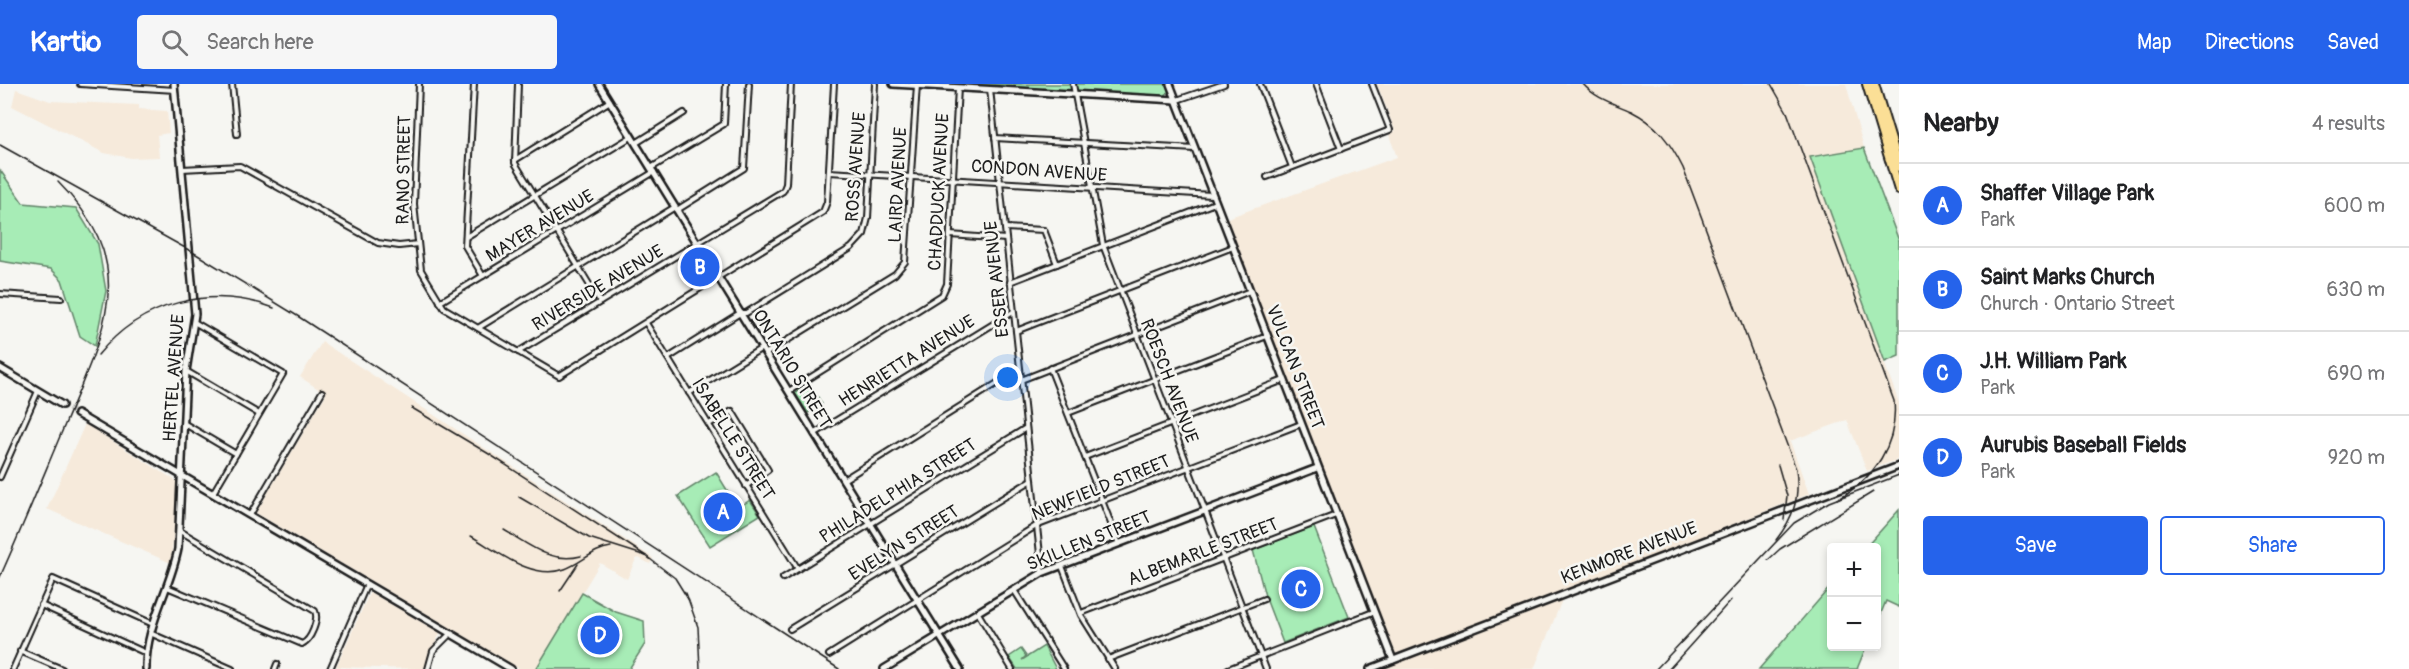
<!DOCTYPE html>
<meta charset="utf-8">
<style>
body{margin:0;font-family:Pangolin,sans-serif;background:#f6f6f6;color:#202124}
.controls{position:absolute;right:18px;bottom:18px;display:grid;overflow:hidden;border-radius:6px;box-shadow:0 3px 9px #0003}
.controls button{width:54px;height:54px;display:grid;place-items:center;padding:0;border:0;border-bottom:2px solid #e0e0e0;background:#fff;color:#202124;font:30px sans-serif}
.you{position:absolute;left:1008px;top:294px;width:21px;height:21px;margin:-15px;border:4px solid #fff;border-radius:50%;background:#1a73e8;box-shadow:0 0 0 9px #1a73e833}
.badge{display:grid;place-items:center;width:39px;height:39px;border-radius:50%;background:#2563eb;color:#fff;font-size:20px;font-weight:700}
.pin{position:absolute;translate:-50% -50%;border:3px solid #fff;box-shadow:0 2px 6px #0006}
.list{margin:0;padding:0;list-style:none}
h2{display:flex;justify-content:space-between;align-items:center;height:78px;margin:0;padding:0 24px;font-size:26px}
h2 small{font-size:20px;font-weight:400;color:#757577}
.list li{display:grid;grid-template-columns:39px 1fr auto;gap:18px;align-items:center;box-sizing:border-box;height:84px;padding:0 24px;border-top:2px solid #e0e0e0}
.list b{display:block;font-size:22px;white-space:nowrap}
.list p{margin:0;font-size:20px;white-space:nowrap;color:#757577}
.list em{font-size:20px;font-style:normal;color:#757577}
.actions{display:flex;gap:12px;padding:18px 24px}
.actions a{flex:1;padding:14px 0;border:2px solid #2563eb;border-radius:6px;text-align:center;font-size:21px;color:#2563eb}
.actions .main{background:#2563eb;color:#fff}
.icon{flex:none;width:33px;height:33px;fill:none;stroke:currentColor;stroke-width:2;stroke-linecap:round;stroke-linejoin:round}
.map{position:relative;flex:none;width:1899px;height:585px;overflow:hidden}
header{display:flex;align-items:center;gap:36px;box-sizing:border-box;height:84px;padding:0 30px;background:#2563eb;color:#fff}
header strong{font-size:28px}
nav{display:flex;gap:33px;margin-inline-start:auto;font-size:21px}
.search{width:420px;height:54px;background:#f6f6f6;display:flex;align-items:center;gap:15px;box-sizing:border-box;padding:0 21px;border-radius:6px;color:#757577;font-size:22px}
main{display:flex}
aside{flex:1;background:#fff}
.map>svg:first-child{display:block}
.built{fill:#f6eadb}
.green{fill:#a7ecb6;stroke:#628469;stroke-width:1.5}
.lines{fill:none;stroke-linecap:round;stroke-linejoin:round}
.secondary-tunnel{stroke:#d5d5d2;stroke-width:5;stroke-dasharray:5 2.5;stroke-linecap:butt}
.street-casing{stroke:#1c1c1c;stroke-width:8}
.secondary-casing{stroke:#1c1c1c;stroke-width:10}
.highway-casing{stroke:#1c1c1c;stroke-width:12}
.street{stroke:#f6f6f2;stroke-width:4}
.secondary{stroke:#f6f6f2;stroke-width:5}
.highway{stroke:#fbdf96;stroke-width:8}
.rail{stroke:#1c1c1c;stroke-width:1.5}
.labels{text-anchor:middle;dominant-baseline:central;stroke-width:5;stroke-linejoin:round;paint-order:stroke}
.street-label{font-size:18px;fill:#1c1c1c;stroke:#f6f6f2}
</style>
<header>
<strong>Kartio</strong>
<div class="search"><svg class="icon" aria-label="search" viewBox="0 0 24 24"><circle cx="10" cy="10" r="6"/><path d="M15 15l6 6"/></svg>Search here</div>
<nav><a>Map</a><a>Directions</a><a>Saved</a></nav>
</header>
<main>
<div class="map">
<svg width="1899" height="585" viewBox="0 0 1899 585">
<rect width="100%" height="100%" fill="#f6f6f2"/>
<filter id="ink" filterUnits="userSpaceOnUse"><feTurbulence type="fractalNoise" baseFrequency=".0167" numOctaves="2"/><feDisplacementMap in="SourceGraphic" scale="12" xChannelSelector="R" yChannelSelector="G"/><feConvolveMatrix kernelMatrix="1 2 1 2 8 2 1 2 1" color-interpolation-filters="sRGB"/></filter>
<g filter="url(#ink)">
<!-- built -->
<g class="built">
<polygon points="1377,0 1846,0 1864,64 1810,74 1899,319 1899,375 1867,387 1847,336 1790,357 1809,410 1393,576 1222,136 1397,73 1389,51 1395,47"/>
<polygon points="16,5 50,17 139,21 139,25 167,27 169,49 157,51 159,73 131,74 104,69 12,22"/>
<polygon points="322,258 653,474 650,480 639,474 636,475 627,495 600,479 536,585 520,585 256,429 326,310 300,293"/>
<polygon points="85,340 178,398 171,479 47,425"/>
<polygon points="370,508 440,549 424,585 336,583"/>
<polygon points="1562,516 1534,585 1379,585 1450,559"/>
</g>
<!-- green -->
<g class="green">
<polygon points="943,0 1166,0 1169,7 1165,12"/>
<polygon points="1864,64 1899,157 1899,272 1885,278 1810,73"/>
<polygon points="0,86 23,119 76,124 98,160 106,207 95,262 80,252 62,196 51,185 0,177"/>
<polygon points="810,300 822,320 808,329 795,309"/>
<polygon points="716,388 738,424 750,416 760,431 710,462 678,412"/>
<polygon points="1899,426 1899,523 1886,517 1877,539 1876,464 1866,463"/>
<polygon points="1314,443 1349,533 1283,559 1265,512 1253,466"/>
<polygon points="1831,502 1832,562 1866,563 1857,585 1759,585"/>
<polygon points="582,509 616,528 644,537 645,560 629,585 536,585"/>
<polygon points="1044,562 1056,585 1017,585 1009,573 1021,565 1026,572 1022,576"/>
</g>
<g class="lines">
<!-- secondary-tunnel -->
<polyline class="secondary-tunnel" points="62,321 77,330"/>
<!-- street casing -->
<g class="street-casing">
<g id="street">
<polyline points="80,0 175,6"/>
<polyline points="232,0 237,50"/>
<polyline points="419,0 414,120 421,186 444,224 559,292 823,128 827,118 834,0"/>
<polyline points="474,0 465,162 483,192"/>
<polyline points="518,0 515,79 600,218"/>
<polyline points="1073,0 1103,161 1266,585"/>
<polyline points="1260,0 1292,83"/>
<polyline points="1316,0 1341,65"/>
<polyline points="990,5 1042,489"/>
<polyline points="1177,16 1224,0"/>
<polyline points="995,54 1195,65"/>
<polyline points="636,59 684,29"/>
<polyline points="515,76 610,17"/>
<polyline points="651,84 724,40 726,0"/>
<polyline points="182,85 240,82 378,159 399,162 418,160"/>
<polyline points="829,88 1212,111"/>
<polyline points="1267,93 1390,46 1372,0"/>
<polyline points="677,126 744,84 749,0"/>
<polyline points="1005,144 1044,146 1057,180"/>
<polyline points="950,151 1006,155"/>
<polyline points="466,153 631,53"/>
<polyline points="1010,198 1215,119"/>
<polyline points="0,210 61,214"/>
<polyline points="440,218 654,88"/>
<polyline points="194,238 283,290 213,409"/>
<polyline points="646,239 798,485"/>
<polyline points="478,244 675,123"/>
<polyline points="1016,247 1233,163"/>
<polyline points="518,268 783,107 786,100 791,0"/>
<polyline points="765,270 895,190 905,178 917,1"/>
<polyline points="668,274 740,229 746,229 851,164 864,150 868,134 875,0"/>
<polyline points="1050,284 1119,460"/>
<polyline points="186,287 259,330"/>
<polyline points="1021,296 1250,207"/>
<polyline points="789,307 942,211 947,200 958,4"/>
<polyline points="689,309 762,264"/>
<polyline points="1068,329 1267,252"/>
<polyline points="185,340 236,370"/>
<polyline points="709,340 732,327 768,386 746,402"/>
<polyline points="814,350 1013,228"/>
<polyline points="1085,373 1284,296"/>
<polyline points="0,393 38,307"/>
<polyline points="843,396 1020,285"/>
<polyline points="250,431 322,308"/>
<polyline points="1062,482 1081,531 1115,585"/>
<polyline points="783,494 1026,344"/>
<path d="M167 503 302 560C311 556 319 536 315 527L180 447"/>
<polyline points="1014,506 1064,585"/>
<polyline points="41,521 146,569"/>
<polyline points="978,529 1012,585"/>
<polyline points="1081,529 1336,431"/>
<polyline points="790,545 1032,396"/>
<polyline points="150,549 232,585"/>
<polyline points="20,567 62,585"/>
<polyline points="829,571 1036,442 1301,340"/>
<polyline points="1108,575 1264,515"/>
<polyline points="13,585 53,495 153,540"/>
<polyline points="275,585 277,580"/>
<polyline points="330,585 367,500"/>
<polyline points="428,585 433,567 451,549"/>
<polyline points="1228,585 1373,528"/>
</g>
</g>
<!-- secondary casing -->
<g class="secondary-casing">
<g id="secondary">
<polyline points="599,0 960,585"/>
<polyline points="893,0 1176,16"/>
<polyline points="1170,0 1393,576"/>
<polyline points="0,284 62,321"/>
<polyline points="77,330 511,585"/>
<path d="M146 585C145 542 170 506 178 465L186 287 195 230 174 0"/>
<polyline points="884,585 1042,489 1317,384"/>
<polyline points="1370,585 1899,382"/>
</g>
</g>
<!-- highway casing -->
<g class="highway-casing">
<g id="highway">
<polyline points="1867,0 1899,106"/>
<polyline points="1874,0 1899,83"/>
</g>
</g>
<!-- street -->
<use href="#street" class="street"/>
<!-- secondary -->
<use href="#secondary" class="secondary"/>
<!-- highway -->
<use href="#highway" class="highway"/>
<!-- rail -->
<g class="rail">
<path d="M1583 0C1596 15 1613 19 1631 27 1657 40 1670 58 1683 84L1796 385C1800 414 1794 433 1776 456"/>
<path d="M1771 0 1787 28 1894 317C1898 359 1875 395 1837 415"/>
<polyline points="0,61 196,170 299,233 839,585"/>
<path d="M98 271C141 218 210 200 274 224"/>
<polyline points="412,324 489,370 646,472"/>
<polyline points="1778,381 1787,412 1784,436"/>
<polyline points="519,413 589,454 646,472 675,494 688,515"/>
<path d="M504 446C530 461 551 480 581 472"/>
<path d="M471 452C499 468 532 497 565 485 582 479 593 465 611 463"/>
<polyline points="1768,476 1780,465 1873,408"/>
<path d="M0 493C23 442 44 390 66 338 104 245 142 182 58 98"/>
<polyline points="560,507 578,480"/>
<polyline points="686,509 698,543 700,585"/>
<polyline points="1656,585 1794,439 1829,418 1899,391"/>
<polyline points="1669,585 1731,516"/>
</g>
</g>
</g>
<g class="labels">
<!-- street labels -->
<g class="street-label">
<text transform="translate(856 83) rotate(-86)">ROSS AVENUE</text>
<text transform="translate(404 86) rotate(-89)">RANO STREET</text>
<text transform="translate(1039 87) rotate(4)">CONDON AVENUE</text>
<text transform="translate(898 101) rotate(-87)">LAIRD AVENUE</text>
<text transform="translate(939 108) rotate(-87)">CHADDUCK AVENUE</text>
<text transform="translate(540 142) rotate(-31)">MAYER AVENUE</text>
<text transform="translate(997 195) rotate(-96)">ESSER AVENUE</text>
<text transform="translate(598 204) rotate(-31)">RIVERSIDE AVENUE</text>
<text transform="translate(907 277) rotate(-32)">HENRIETTA AVENUE</text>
<text transform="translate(1295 283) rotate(69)">VULCAN STREET</text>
<text transform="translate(792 285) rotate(59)">ONTARIO STREET</text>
<text transform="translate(174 294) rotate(-86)">HERTEL AVENUE</text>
<text transform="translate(1169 297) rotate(69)">ROESCH AVENUE</text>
<text transform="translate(733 355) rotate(58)">ISABELLE STREET</text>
<text transform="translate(1101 404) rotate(-22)">NEWFIELD STREET</text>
<text transform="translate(898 407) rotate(-32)">PHILADELPHIA STREET</text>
<text transform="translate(1089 457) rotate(-22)">SKILLEN STREET</text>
<text transform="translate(904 459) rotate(-32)">EVELYN STREET</text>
<text transform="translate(1203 468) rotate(-21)">ALBEMARLE STREET</text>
<text transform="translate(1629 469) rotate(-21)">KENMORE AVENUE</text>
</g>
</g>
</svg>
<div class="controls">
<button>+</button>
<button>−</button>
</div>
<div class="you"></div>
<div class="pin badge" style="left:723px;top:428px">A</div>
<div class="pin badge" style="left:700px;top:183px">B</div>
<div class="pin badge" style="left:1301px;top:505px">C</div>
<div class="pin badge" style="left:600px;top:551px">D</div>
</div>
<aside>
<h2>Nearby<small>4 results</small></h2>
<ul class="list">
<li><span class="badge">A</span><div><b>Shaffer Village Park</b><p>Park</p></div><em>600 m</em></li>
<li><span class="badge">B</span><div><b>Saint Marks Church</b><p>Church · Ontario Street</p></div><em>630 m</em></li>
<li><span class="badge">C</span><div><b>J.H. William Park</b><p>Park</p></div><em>690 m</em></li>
<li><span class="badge">D</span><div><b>Aurubis Baseball Fields</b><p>Park</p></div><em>920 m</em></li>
</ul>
<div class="actions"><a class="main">Save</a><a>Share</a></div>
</aside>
</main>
